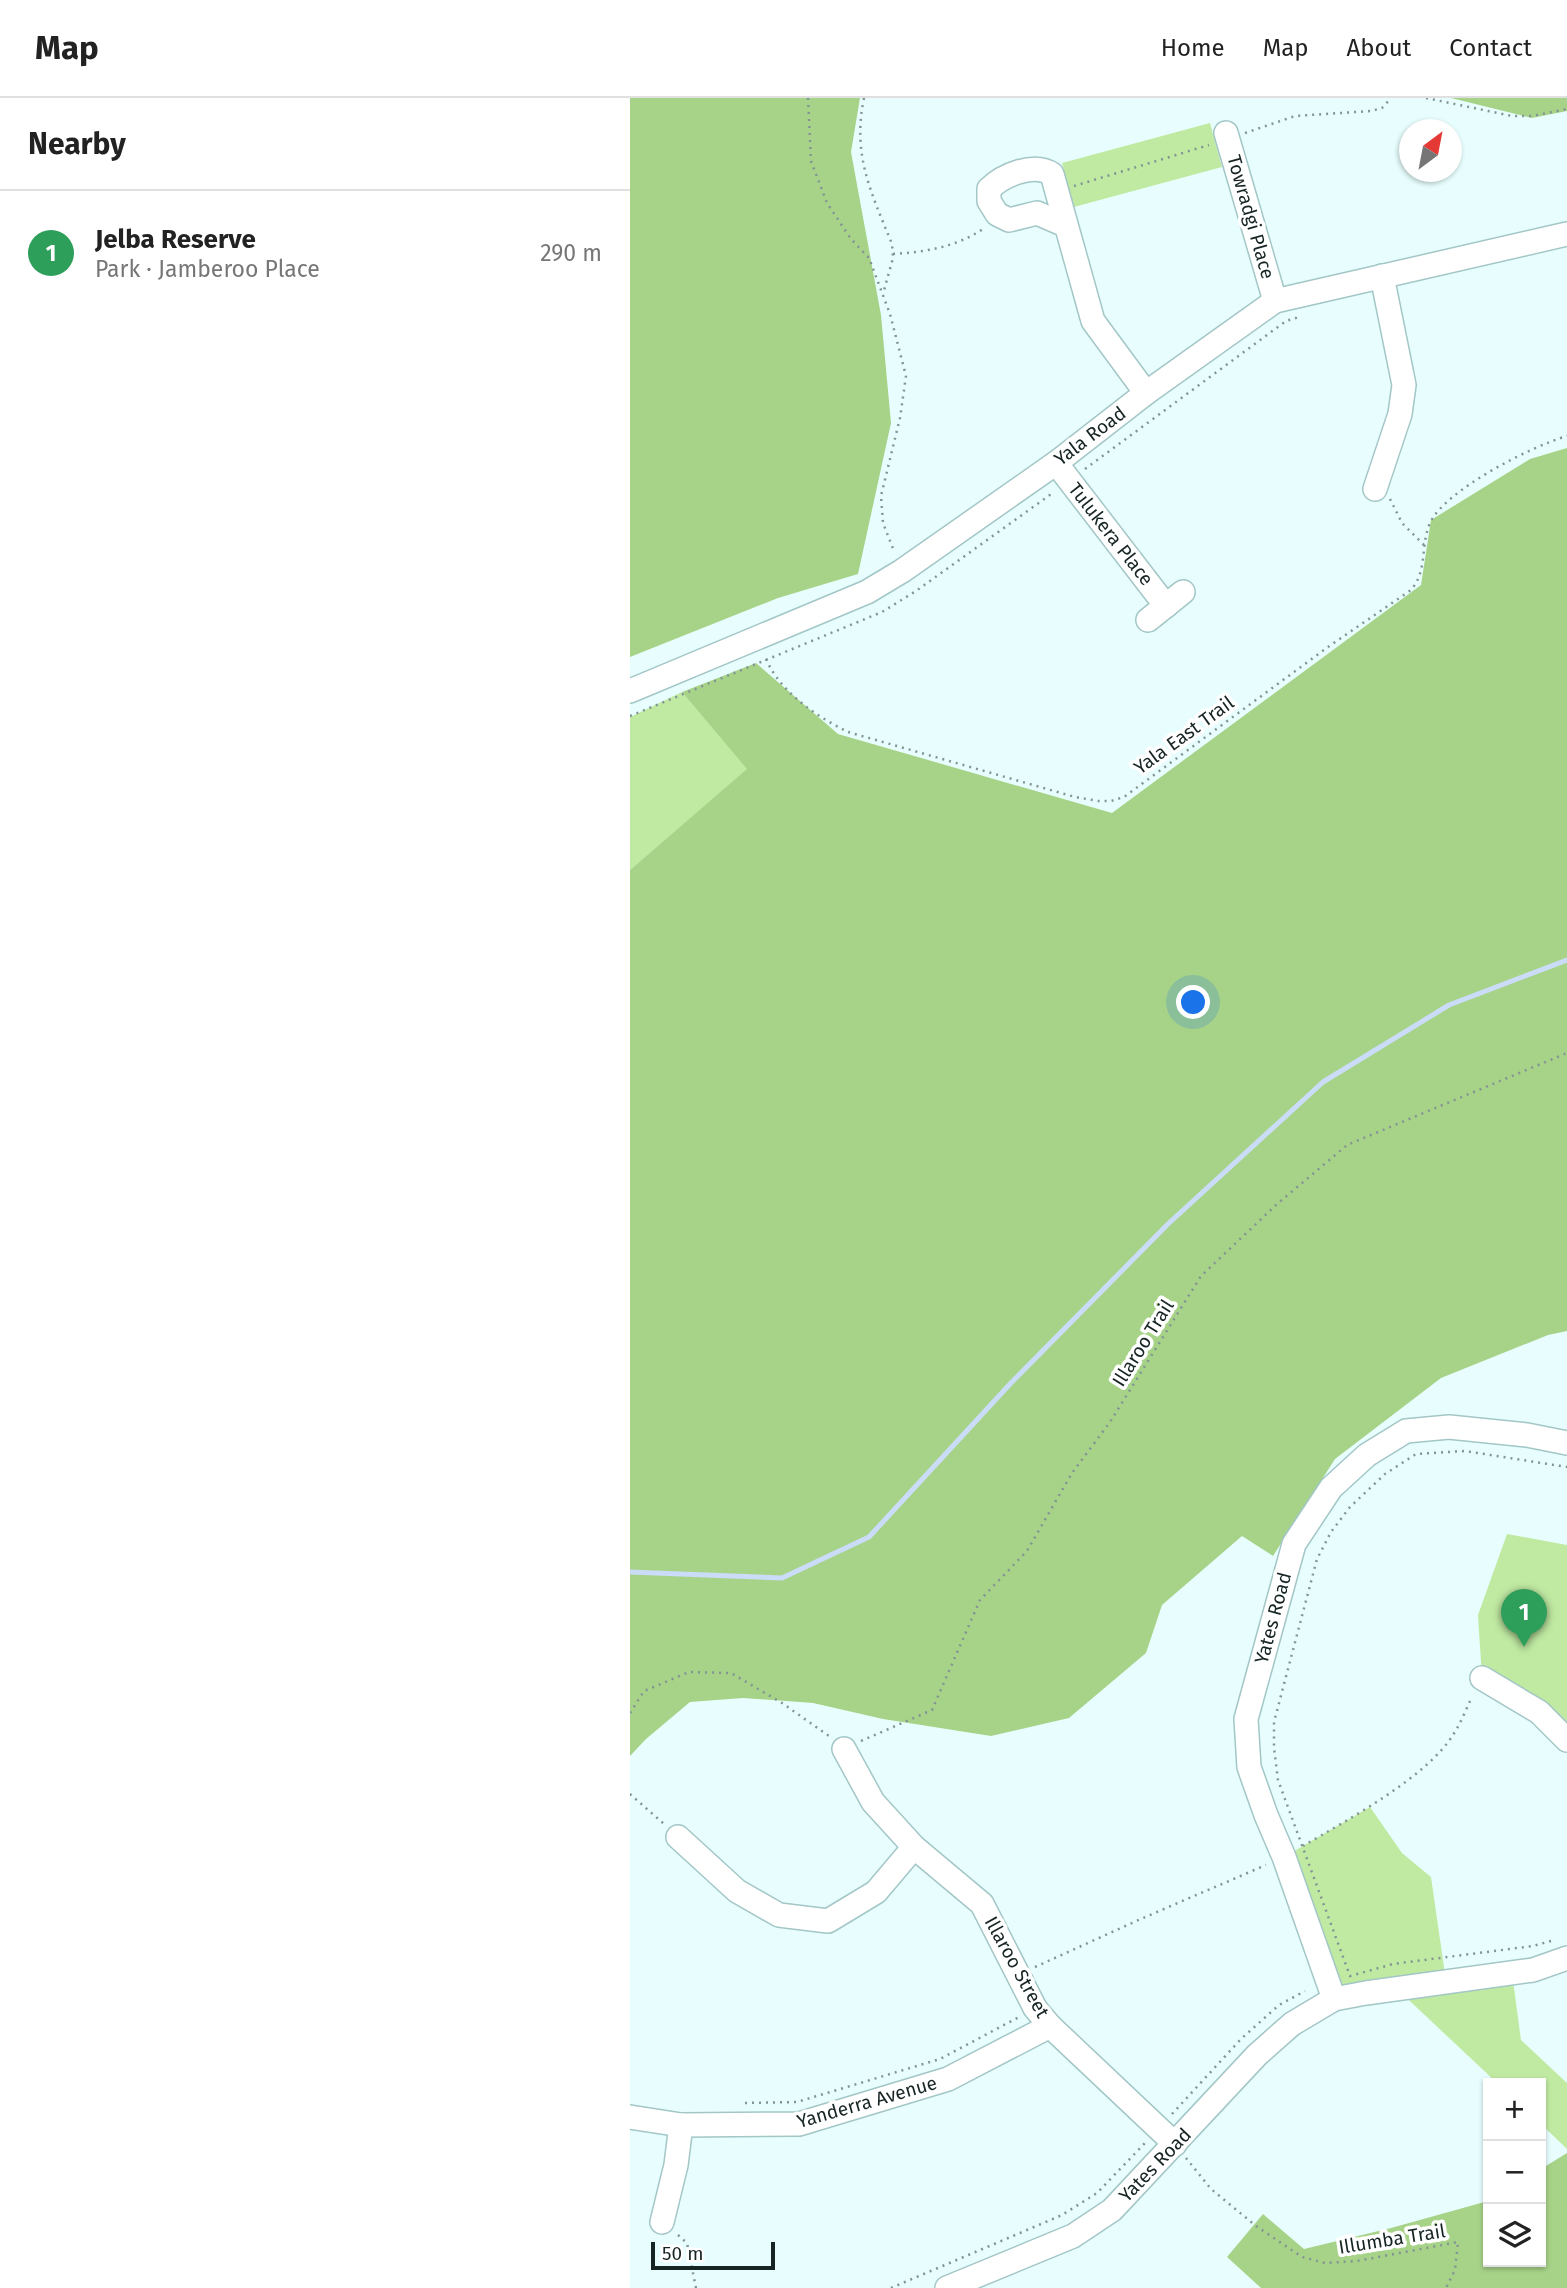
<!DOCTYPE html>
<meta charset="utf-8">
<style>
body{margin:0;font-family:"Fira Sans",sans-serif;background:#f2f2f2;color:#222}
.controls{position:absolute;right:21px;bottom:21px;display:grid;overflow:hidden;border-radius:0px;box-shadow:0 2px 5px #0004}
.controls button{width:63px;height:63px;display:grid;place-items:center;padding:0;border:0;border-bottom:2px solid #e0e0e0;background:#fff;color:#222;font:35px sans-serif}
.compass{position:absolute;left:769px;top:21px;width:63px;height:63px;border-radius:50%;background:#fff;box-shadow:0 2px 5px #0004;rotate:32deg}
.scale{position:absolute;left:21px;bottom:18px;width:124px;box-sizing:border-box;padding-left:7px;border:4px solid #172424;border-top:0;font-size:19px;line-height:24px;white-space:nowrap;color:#172424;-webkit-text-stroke:5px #fff;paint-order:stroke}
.you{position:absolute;left:564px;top:905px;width:24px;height:24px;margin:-18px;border:5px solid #fff;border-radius:50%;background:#1a73e8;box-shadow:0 0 0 10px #1a73e833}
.badge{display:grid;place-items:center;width:46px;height:46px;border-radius:50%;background:#cc4417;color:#fff;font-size:23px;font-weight:700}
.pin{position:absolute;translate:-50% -58px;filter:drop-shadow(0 2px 4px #0008)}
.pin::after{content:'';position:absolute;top:37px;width:24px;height:21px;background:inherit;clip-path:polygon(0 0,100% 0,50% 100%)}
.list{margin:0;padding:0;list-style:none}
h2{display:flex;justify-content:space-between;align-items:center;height:91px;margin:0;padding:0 28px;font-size:30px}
h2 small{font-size:23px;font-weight:400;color:#767676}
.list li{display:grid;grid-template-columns:46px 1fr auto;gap:21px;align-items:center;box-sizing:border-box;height:126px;padding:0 28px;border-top:2px solid #e0e0e0}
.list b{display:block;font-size:26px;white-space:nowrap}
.list p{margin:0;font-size:23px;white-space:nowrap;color:#767676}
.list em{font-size:23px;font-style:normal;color:#767676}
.icon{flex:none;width:38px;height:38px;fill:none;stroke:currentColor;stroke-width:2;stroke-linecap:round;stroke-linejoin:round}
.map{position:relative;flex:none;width:937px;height:2190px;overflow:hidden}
header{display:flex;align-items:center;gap:42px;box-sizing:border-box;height:98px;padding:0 35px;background:#fff;border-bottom:2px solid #e0e0e0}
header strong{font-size:33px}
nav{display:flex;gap:38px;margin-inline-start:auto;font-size:24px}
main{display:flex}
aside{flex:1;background:#fff}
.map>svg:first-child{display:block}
.green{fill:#c0eaa2}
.forest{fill:#a7d388}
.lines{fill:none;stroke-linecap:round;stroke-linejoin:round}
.stream{stroke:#cbdcf9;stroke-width:5}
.minor-casing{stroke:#a3c6c6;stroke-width:26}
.path{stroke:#839494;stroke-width:2.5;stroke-dasharray:2 5;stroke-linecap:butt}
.minor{stroke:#fff;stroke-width:23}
.labels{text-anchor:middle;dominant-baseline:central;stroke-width:7;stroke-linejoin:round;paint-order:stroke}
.street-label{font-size:19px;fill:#172424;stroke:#fff}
</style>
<header>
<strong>Map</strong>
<nav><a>Home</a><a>Map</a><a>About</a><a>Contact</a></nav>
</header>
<main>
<aside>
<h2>Nearby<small></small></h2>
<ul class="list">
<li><span class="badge" style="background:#2e9e5b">1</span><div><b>Jelba Reserve</b><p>Park · Jamberoo Place</p></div><em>290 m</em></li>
</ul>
</aside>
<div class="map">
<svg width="937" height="2190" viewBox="0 0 937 2190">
<rect width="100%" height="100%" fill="#e8fefe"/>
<!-- green -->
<g class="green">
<polygon points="580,25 592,69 444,109 432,65"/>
<polygon points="52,594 118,671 0,772 0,619"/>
<polygon points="877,1436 937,1447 937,1642 852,1580 848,1517"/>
<polygon points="740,1709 772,1755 801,1779 816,1883 882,1875 891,1942 937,1985 937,2051 911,2026 911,1985 867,1985 766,1890 704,1901 654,1759"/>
</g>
<!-- forest -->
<g class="forest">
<polygon points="0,0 230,0 221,54 251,217 261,325 228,476 148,500 0,559"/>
<polygon points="821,0 937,0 937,13 902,20"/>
<polygon points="937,350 937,1233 918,1237 811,1280 705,1361 643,1458 612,1438 532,1507 516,1555 439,1620 361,1638 253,1621 183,1605 113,1600 60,1604 16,1641 0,1658 0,772 117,671 52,594 126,565 208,636 482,715 791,487 801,422 900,361"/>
<polygon points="937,2055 937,2190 631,2190 597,2159 633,2116 674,2151 761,2130 858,2103 858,2164 911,2164 911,2071"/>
</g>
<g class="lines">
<!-- stream -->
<polyline class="stream" points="0,1474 152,1480 239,1439 380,1286 538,1126 693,984 819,907 937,862"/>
<!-- minor casing -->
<g class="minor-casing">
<g id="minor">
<polyline points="596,35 645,203"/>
<path d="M435 127 407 115 379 122 367 116 359 103V91C373 77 404 64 422 76L463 223 516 295"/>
<polyline points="426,365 536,508"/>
<polyline points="745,391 770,316 774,287 752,178"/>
<polyline points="518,522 553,494"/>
<polyline points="0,593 237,494 272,473 426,365 516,295 645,203 937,136"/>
<polyline points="852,1580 909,1614 937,1642"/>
<polyline points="214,1651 243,1704 284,1749 352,1806 405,1910 420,1928 545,2046"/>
<polyline points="48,1739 107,1793 149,1817 198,1823 246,1794 284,1749"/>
<polyline points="704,1901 654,1759 636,1717 619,1669 616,1621 664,1446 701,1390 737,1357 776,1333 819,1329 897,1337 937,1345"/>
<polyline points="0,2019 51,2027 169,2026 318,1981 420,1928"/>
<polyline points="32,2124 46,2067 51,2027"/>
<polyline points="317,2190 443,2138 482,2112 627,1957 662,1926 704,1901 736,1895 903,1872 937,1860"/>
</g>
</g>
<!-- path -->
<g class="path">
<polyline points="178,0 181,63 197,105 221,141 239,160 260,216 276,278 270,320 251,398 253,425 264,453"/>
<path d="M234 0C222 57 241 94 262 146L263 160 253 196"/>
<polyline points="796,0 882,18 902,18 937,11"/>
<polyline points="615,35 665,18 741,13 752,10 761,0"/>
<polyline points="444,88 579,47"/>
<path d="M263 156C295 154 326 149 353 131"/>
<polyline points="455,371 656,223 669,219"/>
<polyline points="760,401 772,425 795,448"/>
<path d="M136 561C151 595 186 618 218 634L445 699 468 703H481L494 699 698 549 781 492C798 472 790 448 800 425 815 392 902 348 937 338"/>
<polyline points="0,618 252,514 286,493 424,394"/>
<polyline points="0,1615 14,1593 59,1574 101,1575 152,1605 199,1638"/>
<polyline points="231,1643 302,1612 350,1502 397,1453 442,1375 480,1324 571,1178 646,1107 717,1047 937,955"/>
<polyline points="0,1696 34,1726"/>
<path d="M673 1748C717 1722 796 1680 823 1637 831 1625 836 1611 842 1599"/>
<polyline points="921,1843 903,1848 763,1866 720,1878 648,1682 644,1650 644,1624 687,1461 701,1434 720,1409 755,1376 786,1356 835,1353 937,1369"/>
<polyline points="405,1869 513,1820 636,1767"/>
<polyline points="115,2005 167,2004 310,1961 389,1919"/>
<polyline points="542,2016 611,1941 649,1907 675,1893"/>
<polyline points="556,2060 581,2091 626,2128 672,2159 695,2165 727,2163 828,2144 825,2172 816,2190"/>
<polyline points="48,2137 57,2145 66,2190"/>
<polyline points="261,2190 432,2117 467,2095 516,2044"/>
</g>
<!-- minor -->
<use href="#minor" class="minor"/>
</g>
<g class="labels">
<!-- street labels -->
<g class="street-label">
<text transform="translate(621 119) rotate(74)">Towradgi Place</text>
<text transform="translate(460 338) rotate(-37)">Yala Road</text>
<text transform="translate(481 436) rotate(52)">Tulukera Place</text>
<text transform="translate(554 637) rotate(-36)">Yala East Trail</text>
<text transform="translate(513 1245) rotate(-58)">Illaroo Trail</text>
<text transform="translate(643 1520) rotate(-75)">Yates Road</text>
<text transform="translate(387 1869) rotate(61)">Illaroo Street</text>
<text transform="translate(237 2004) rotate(-16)">Yanderra Avenue</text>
<text transform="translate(525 2067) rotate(-46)">Yates Road</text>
<text transform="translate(762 2141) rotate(-9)">Illumba Trail</text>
</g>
</g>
</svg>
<div class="controls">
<button>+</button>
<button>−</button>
<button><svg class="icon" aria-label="layers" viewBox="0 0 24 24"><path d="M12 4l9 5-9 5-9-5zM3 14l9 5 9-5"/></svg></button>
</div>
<svg class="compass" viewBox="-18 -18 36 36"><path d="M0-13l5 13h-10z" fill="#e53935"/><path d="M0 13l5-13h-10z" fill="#767676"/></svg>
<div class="scale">50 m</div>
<div class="you"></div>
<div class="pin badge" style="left:894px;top:1549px;background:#2e9e5b">1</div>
</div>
</main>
